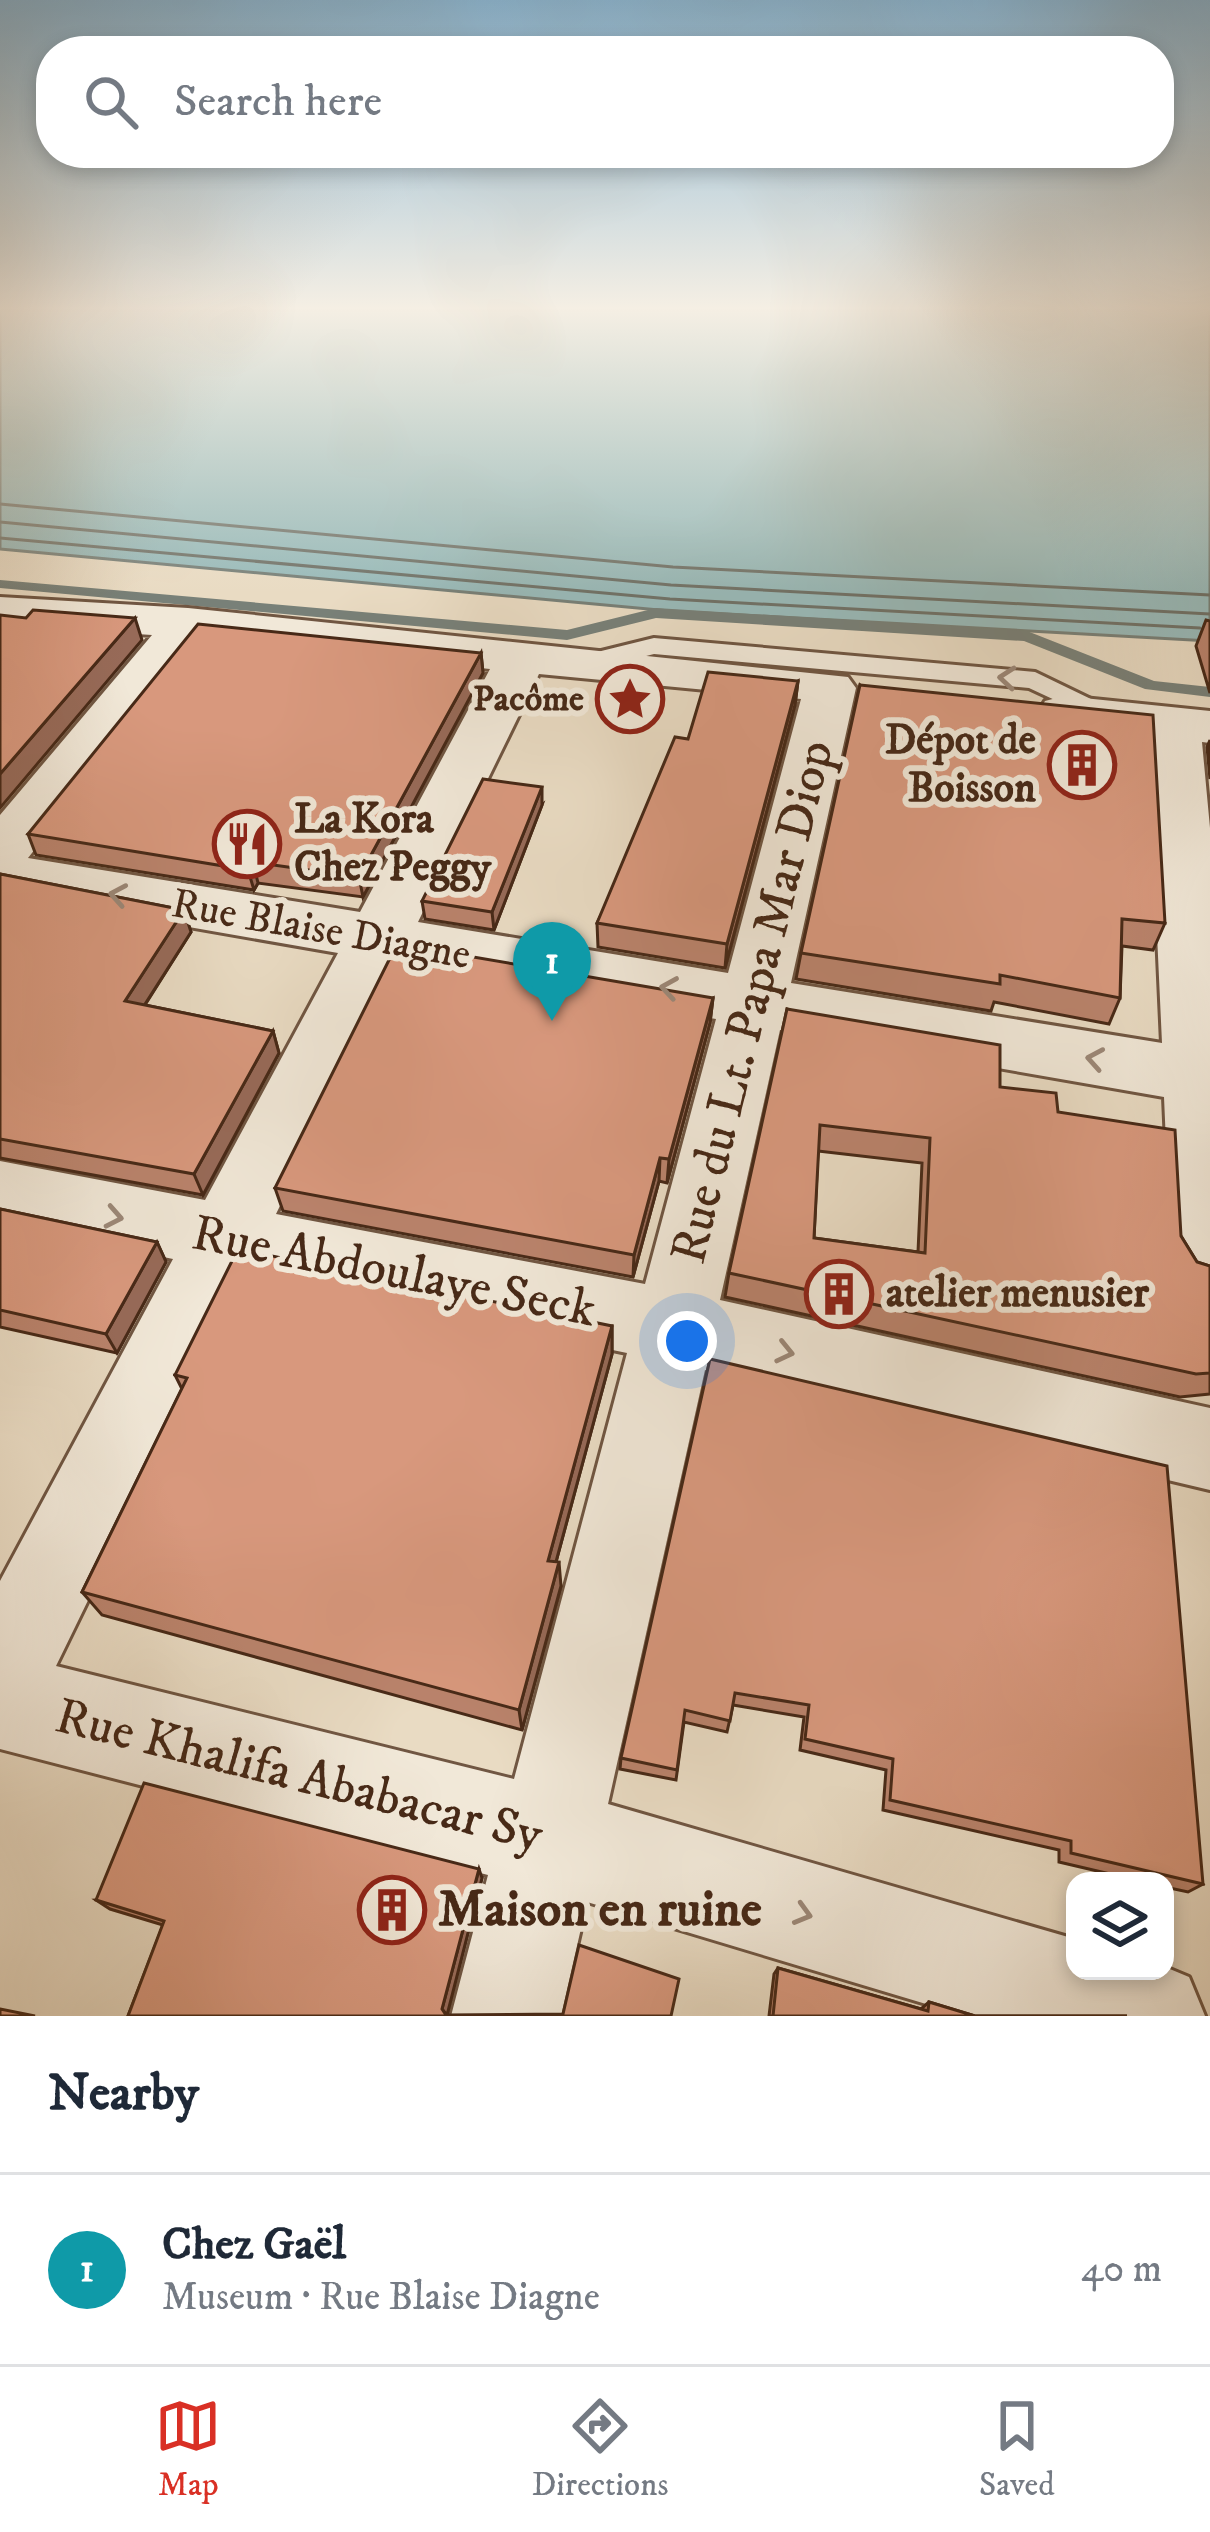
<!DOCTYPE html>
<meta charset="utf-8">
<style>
body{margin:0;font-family:"IM FELL DW Pica",serif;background:#f6f6f7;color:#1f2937}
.controls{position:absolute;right:36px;bottom:36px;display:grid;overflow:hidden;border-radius:24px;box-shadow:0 6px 18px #0003}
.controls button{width:108px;height:108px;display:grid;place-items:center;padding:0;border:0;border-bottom:3px solid #e0e1e3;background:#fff;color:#1f2937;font:60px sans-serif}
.you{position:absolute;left:687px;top:1341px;width:42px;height:42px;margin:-30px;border:9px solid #fff;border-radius:50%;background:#1a73e8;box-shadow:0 0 0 18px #1a73e833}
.badge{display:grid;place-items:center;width:78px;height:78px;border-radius:50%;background:#d93025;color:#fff;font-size:39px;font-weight:700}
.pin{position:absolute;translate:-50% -99px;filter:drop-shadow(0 3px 6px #0008)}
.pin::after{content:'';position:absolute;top:63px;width:42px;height:36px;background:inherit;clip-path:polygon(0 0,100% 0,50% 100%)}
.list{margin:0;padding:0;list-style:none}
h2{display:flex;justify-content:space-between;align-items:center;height:156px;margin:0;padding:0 48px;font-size:51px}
h2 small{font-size:39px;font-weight:400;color:#747a83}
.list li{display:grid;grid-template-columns:78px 1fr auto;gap:36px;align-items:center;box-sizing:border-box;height:192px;padding:0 48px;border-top:3px solid #e0e1e3}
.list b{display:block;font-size:45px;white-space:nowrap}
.list p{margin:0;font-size:39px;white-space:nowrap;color:#747a83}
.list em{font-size:39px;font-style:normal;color:#747a83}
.icon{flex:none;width:66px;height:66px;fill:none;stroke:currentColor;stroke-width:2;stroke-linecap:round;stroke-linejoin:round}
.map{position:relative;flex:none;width:1210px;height:2016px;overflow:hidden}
.search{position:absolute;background:#fff;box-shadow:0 6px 18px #0003;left:36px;right:36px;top:36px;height:132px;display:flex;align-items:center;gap:30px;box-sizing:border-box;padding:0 42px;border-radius:48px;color:#747a83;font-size:45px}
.sheet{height:348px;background:#fff}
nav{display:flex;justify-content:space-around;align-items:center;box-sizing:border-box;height:168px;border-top:3px solid #e0e1e3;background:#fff;font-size:33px;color:#747a83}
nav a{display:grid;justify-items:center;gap:6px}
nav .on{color:#d93025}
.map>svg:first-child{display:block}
.water{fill:#99bab9;stroke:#788078;stroke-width:3}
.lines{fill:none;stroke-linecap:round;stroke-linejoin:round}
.shore{stroke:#707268;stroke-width:3}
.stream{fill:#788078;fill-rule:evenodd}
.lane-casing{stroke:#705642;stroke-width:6}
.street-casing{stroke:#705642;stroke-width:6}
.lane{fill:#f1e8d8;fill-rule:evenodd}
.street{fill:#f1e8d8;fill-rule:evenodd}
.wall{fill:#ba836c;stroke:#472917;stroke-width:3;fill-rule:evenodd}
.shaded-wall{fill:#976a58;stroke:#472917;stroke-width:3}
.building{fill:#d8987d;stroke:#472917;stroke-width:3;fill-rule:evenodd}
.oneway{stroke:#9c8878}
.labels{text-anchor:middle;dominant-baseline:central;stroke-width:12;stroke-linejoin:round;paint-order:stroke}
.far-poi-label{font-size:36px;font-weight:bold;fill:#472917;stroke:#f1e8d8;text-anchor:end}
.poi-label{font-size:42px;font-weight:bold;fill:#472917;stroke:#f1e8d8;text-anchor:start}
.street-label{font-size:42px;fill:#472917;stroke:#f1e8d8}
.near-street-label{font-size:51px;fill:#472917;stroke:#f1e8d8}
.near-poi-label{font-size:51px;font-weight:bold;fill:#472917;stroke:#f1e8d8;text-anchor:start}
</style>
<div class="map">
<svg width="1210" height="2016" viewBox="0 0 1210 2016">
<rect width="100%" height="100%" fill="#e9dbc3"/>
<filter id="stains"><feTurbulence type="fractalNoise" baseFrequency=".00167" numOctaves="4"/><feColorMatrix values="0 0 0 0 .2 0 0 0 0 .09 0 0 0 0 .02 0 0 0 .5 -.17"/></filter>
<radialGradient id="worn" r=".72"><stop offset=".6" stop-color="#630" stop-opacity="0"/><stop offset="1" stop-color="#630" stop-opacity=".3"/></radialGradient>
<!-- water -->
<polygon class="water" points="0,310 1210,310 1210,641 670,611 0,549"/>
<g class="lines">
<!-- shore -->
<g class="shore">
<polyline points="0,504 673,567 1210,595"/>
<polyline points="0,522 671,585 1210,614"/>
<polyline points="0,538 670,599 1200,628"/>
</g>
<!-- stream -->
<polygon class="stream" points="0,580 567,630 656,608 1027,631 1154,681 1210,687 1210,697 1145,689 1024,641 656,618 567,640 0,588"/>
<!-- lane casing -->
<g class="lane-casing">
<polygon id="lane" points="654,638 1035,672 1126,716 1112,725 1102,722 1029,688 654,654 587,671 573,663 577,657"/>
</g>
<!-- street casing -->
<g class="street-casing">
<path id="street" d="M0 597 188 608 848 677 856 688 791 983 1162 1043 1148 737 1045 723 1038 712 1045 701 1064 696 1210 711V743L1202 742 1210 828V1292L1183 1282 1171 1258 1164 1097 780 1030 720 1300 1210 1408V1490L705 1370 608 1804 1075 1939V1971H1165V1967L1189 1977 1205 2016H966L587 1902 561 2016H451L488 1875 0 1749V1581L173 1259 0 1223V1161L205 1200 338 953 0 894V815L152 635 0 625ZM201 639 490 669 360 912 28 858ZM539 674 801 699 728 973 418 922ZM398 964 716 1019 645 1284 276 1214ZM247 1274 627 1353 514 1779 56 1666Z"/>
</g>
<!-- lane -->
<use href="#lane" class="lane"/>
<!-- street -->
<use href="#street" class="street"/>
</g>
<!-- wall -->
<g class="wall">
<polygon points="1206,620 1210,621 1210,693 1196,646"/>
<polygon points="481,653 483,673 363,897 258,883 254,890 36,855 28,834"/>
<polygon points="798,681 795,705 725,968 598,947 597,923 688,739"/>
<polygon points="860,685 1165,923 1153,950 1122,946 1120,998 1109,1024 994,1002 991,1011 796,979 801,953"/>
<polygon points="1210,740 1210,779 1207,747"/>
<polygon points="542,805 494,930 425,919 422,901"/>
<polygon points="0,874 184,910 191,932 145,1005 273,1031 279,1053 203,1195 0,1158"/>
<polygon points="713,998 710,1023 667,1183 659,1181 633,1277 283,1211 275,1188"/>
<path d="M787 1009 1000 1087 1058 1112 1181 1236 1197 1262 1210 1266V1394L1180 1397 725 1297 729 1273ZM818 1151 922 1163 918 1252 814 1238Z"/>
<polygon points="0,1209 157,1242 166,1262 117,1353 0,1327"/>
<polygon points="612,1326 612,1354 556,1562 561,1586 522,1730 102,1615 82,1592 182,1389 175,1375"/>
<polygon points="710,1359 1203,1884 1188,1892 1165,1887 1165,1881 1140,1881 1059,1862 1059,1850 883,1810 886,1770 800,1750 804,1717 733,1705 727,1732 684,1722 676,1780 620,1769 621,1758"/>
<polygon points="482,1878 447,2015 128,2016 163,1925 110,1909 96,1900"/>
<polygon points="778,1968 921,2009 929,2002 975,2016 1127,2016 769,2016 774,1974"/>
</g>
<!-- shaded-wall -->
<g class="shaded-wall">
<polygon points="135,618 142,640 0,808 0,774"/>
<polygon points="481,653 483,673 363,897 359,877"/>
<polygon points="798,681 795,705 725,968 727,944"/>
<polygon points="542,787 542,805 494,930 492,912"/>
<polygon points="253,862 258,883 254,890 248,870"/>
<polygon points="184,910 191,932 133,1023 125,1001"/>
<polygon points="713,998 710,1023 667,1183 669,1159"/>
<polygon points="273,1031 279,1053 203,1195 194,1174"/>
<polygon points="660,1158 659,1181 633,1277 634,1255"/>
<polygon points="157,1242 166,1262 117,1353 106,1334"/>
<polygon points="612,1326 612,1354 550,1584 548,1561"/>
<polygon points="559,1562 561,1586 522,1730 519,1710"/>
<polygon points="479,1869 482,1878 447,2015 442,2009"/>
</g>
<!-- building -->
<g class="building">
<polygon points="33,610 135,618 0,774 0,615 26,618"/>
<polygon points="198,624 481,653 359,877 253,862 248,870 28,834"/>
<polygon points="708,672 798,681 727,944 597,923 675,737 688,739"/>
<polygon points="860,685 1153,715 1165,923 1122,919 1120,998 1000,975 1000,984 801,953"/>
<polygon points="483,779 542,787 492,912 422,901"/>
<polygon points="0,874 184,910 125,1001 273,1031 194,1174 0,1139"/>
<polygon points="397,944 713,998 669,1159 660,1158 634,1255 275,1188"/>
<path d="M787 1009 1000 1045V1087L1056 1093 1058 1112 1175 1130 1181 1236 1197 1262 1210 1266V1373L1196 1374 729 1273ZM820 1125 930 1138 925 1253 814 1238Z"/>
<polygon points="0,1209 157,1242 106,1334 0,1310"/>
<polygon points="238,1249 612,1326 548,1561 559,1562 519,1710 82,1592 187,1378 175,1375"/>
<polygon points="710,1359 1167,1466 1203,1884 1071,1853 1071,1841 890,1800 893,1759 805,1739 809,1705 735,1693 730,1721 685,1710 677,1770 621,1758"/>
<polygon points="144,1783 479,1869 442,2009 446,2015 563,2014 579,1945 679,1979 671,2016 128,2016 164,1921 96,1900"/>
<polygon points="778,1968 928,2011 929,2002 975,2016 1127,2016 773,2016"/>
<polygon points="0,2009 35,2016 0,2016"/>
</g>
<!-- one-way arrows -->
<defs><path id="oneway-chevron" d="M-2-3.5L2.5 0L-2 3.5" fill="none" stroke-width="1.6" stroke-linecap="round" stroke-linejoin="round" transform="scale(3)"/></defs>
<g class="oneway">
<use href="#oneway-chevron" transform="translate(1007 678) rotate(-175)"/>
<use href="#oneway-chevron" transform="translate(118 895) rotate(-170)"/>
<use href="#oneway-chevron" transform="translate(669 988) rotate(-171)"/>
<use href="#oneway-chevron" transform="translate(1095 1059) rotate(-170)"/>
<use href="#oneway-chevron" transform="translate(114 1217) rotate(11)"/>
<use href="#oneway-chevron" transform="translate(785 1352) rotate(13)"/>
<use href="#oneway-chevron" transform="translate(803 1914) rotate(16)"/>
</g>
<!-- sky -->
<linearGradient id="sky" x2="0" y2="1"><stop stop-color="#88b6d5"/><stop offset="0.52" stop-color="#f5efe4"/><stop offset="1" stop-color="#f5efe4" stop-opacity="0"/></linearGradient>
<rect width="1210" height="593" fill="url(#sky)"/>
<!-- icons -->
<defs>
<g id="sight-ring" transform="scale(3.45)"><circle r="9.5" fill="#f1e8d8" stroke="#8f2418" stroke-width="1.5"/><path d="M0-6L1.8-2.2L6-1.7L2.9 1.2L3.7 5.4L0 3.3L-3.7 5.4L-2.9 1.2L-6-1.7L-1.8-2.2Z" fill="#8f2418"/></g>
<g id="building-ring" transform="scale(3.45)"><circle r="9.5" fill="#f1e8d8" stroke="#8f2418" stroke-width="1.5"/><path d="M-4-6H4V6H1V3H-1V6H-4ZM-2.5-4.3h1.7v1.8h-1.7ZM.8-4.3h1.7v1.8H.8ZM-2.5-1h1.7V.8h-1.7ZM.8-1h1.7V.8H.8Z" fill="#8f2418"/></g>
<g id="restaurant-ring" transform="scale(3.45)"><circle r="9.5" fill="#f1e8d8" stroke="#8f2418" stroke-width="1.5"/><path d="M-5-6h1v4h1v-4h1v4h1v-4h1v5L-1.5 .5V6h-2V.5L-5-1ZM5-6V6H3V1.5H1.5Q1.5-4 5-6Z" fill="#8f2418"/></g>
</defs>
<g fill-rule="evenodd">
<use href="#sight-ring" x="630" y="699"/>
<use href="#building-ring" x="1082" y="765"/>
<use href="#restaurant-ring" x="247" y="844"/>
<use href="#building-ring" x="839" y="1294"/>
<use href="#building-ring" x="392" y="1910"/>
</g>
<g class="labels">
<!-- far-poi labels -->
<g class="far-poi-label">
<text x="584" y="699">Pacôme</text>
</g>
<!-- poi labels -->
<g class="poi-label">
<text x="1036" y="741" text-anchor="end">Dépot de<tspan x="1036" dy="48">Boisson</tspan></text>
<text x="294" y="820">La Kora<tspan x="294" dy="48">Chez Peggy</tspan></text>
<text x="886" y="1294">atelier menusier</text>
</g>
<!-- street labels -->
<g class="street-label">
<text transform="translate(321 930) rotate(10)">Rue Blaise Diagne</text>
</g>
<!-- near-street labels -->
<g class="near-street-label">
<text transform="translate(753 1002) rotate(-76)">Rue du Lt. Papa Mar Diop</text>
<text transform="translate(394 1272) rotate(11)">Rue Abdoulaye Seck</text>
<text transform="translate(299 1776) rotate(14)">Rue Khalifa Ababacar Sy</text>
</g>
<!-- near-poi labels -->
<g class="near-poi-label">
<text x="438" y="1910">Maison en ruine</text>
</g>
</g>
<rect width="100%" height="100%" filter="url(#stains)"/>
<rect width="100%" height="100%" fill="url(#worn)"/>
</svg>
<div class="controls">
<button><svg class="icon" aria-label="layers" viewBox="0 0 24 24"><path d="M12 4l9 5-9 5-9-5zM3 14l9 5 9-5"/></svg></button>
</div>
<div class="you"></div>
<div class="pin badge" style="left:552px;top:1021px;background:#0f9aa8">1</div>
<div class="search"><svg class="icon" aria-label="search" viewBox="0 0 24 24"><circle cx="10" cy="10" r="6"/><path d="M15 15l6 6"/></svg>Search here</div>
</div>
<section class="sheet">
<h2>Nearby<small></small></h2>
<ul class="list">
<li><span class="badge" style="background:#0f9aa8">1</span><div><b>Chez Gaël</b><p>Museum · Rue Blaise Diagne</p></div><em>40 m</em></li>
</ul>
</section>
<nav>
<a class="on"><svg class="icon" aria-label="map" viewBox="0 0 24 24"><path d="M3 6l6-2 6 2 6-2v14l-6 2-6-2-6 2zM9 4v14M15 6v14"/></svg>Map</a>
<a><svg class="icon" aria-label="directions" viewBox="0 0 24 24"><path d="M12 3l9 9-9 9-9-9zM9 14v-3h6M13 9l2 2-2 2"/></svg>Directions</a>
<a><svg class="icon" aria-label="saved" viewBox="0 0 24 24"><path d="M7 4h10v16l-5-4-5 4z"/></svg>Saved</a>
</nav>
